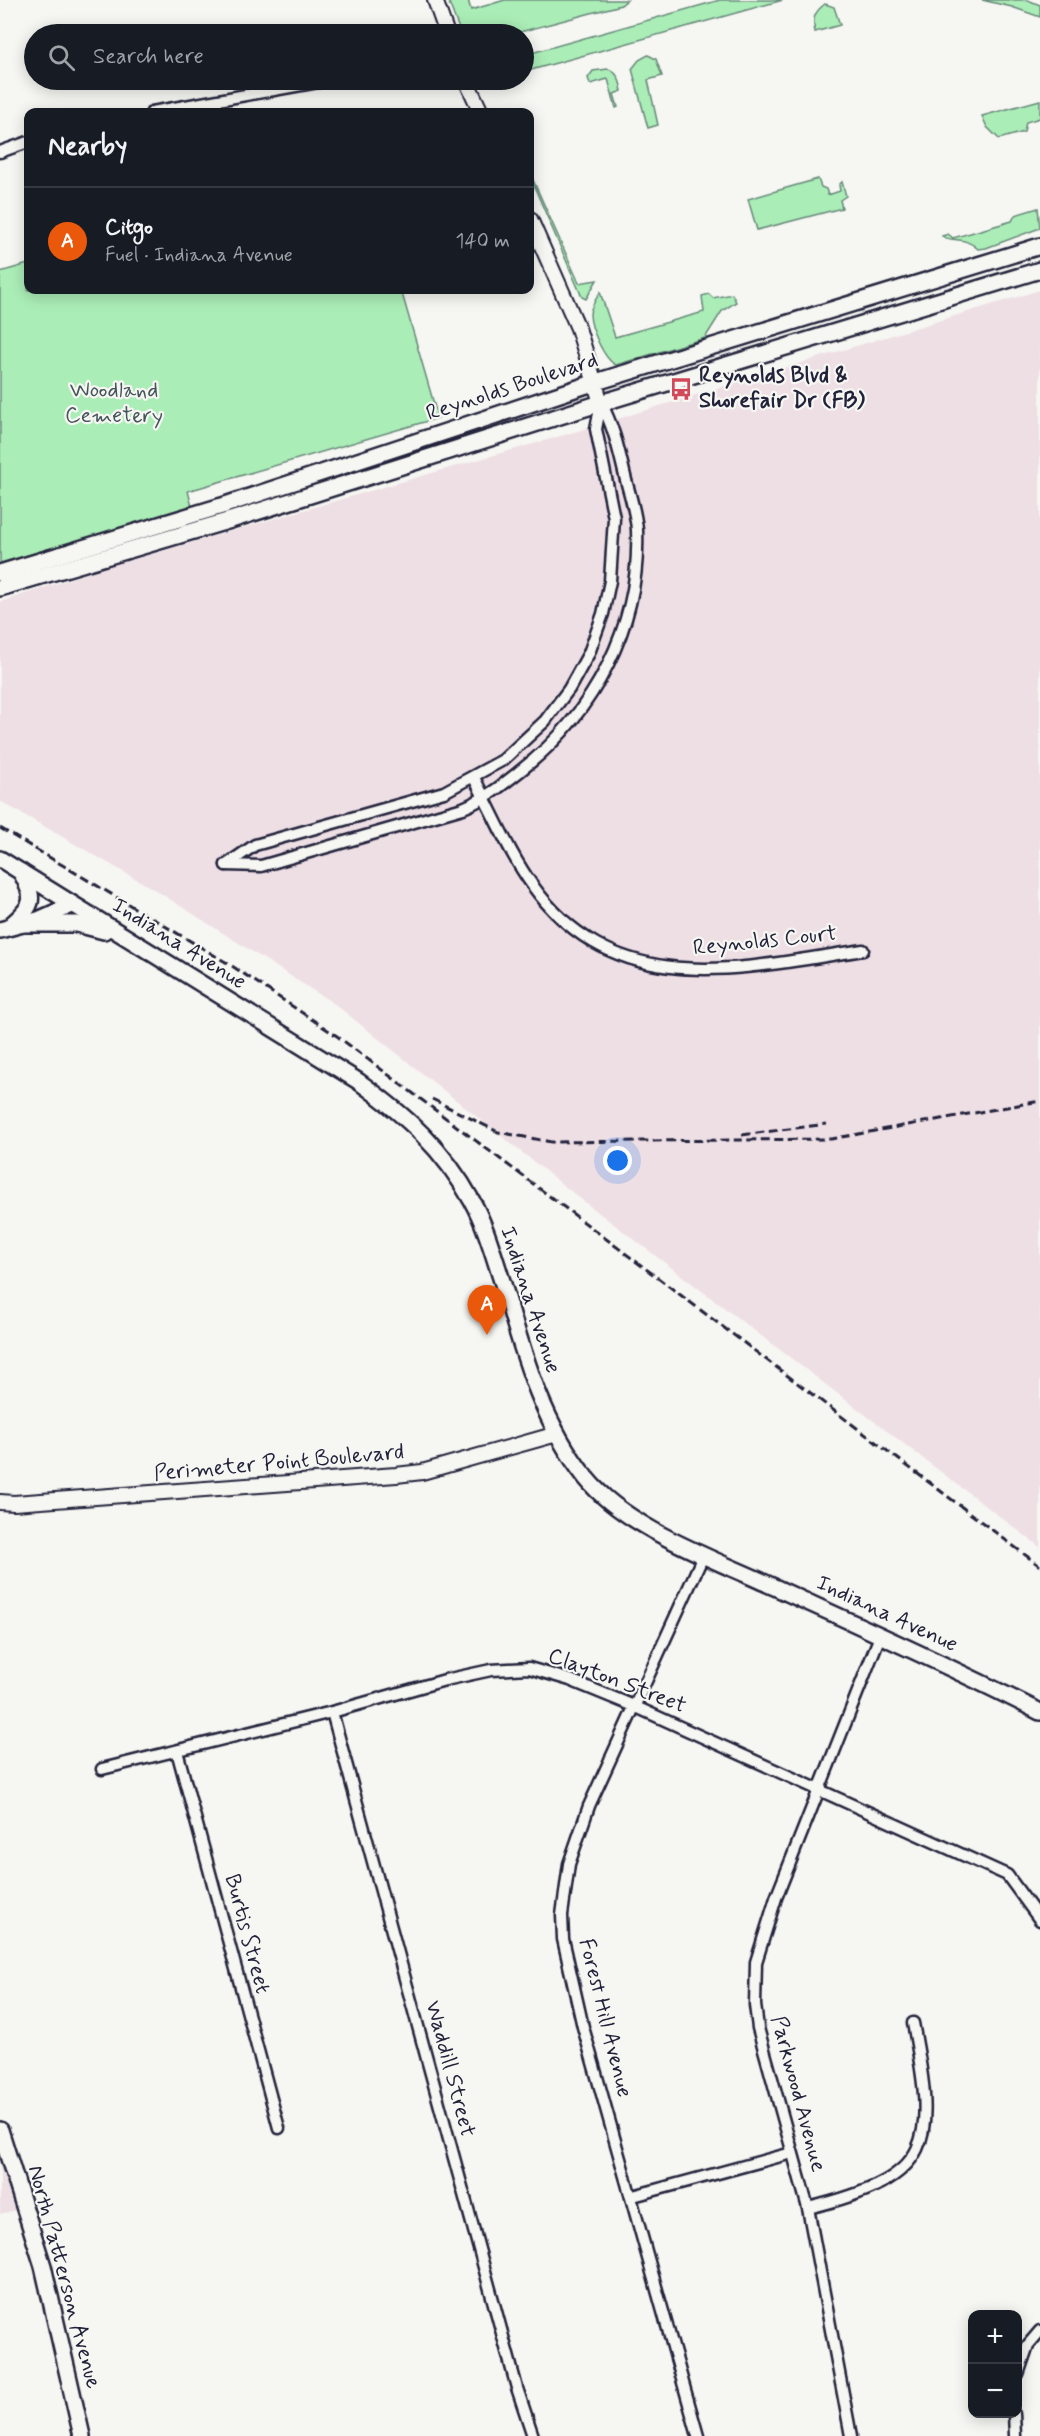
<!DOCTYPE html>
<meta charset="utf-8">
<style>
body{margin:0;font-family:Mynerve,sans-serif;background:#242831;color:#f1f3f6}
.controls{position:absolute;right:18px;bottom:18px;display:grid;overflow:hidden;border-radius:12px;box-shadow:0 3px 15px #0003}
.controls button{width:54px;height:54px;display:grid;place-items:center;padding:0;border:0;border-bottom:2px solid #363941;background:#171b24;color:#f1f3f6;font:30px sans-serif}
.you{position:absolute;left:618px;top:1161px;width:21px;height:21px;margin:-15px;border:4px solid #fff;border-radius:50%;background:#1a73e8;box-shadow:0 0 0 9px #1a73e833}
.badge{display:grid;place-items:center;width:39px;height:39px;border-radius:50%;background:#ea580c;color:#fff;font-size:20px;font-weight:700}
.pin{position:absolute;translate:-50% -50px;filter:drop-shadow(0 2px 3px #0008)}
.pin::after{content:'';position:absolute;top:32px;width:21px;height:18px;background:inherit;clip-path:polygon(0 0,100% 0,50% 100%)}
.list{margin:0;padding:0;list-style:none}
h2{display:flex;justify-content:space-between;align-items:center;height:78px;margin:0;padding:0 24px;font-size:26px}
h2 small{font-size:20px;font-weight:400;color:#9ea1a6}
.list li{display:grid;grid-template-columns:39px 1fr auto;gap:18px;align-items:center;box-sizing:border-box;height:108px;padding:0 24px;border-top:2px solid #363941}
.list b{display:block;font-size:22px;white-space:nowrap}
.list p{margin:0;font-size:20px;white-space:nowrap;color:#9ea1a6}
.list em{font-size:20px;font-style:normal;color:#9ea1a6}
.icon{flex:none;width:33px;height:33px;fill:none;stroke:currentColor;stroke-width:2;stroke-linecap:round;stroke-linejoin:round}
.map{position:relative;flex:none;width:1040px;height:2436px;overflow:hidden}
.search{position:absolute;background:#171b24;box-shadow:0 3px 15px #0003;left:24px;top:24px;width:510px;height:66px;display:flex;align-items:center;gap:15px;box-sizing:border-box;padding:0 21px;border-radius:33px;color:#9ea1a6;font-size:22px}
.panel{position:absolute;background:#171b24;box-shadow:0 3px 15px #0003;left:24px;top:108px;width:510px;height:186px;border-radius:12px}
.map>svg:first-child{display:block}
.built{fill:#eedfe5}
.green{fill:#abedb7;stroke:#668879;stroke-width:1.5}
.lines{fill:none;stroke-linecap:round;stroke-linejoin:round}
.minor-casing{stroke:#22223b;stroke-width:15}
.tertiary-casing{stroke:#22223b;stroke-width:18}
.secondary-casing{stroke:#22223b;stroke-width:20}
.minor{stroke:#f6f6f2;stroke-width:10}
.tertiary{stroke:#f6f6f2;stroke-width:14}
.secondary{stroke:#f6f6f2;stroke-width:15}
.rail{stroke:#22223b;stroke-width:3;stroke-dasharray:9 4.5;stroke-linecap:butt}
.labels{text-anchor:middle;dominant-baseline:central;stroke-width:4.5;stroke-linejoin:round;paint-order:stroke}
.poi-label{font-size:22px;font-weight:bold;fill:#22223b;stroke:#f6f6f2;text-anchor:start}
.street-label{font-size:22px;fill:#22223b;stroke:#f6f6f2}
.park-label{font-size:22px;fill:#44555a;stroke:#f6f6f2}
</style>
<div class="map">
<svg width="1040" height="2436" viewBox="0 0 1040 2436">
<rect width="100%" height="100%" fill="#f6f6f2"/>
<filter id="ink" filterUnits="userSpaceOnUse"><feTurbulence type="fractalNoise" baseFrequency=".0167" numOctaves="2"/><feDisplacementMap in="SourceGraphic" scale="12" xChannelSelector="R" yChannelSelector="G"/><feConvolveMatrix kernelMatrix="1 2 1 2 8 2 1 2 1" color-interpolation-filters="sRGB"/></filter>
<g filter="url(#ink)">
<!-- built -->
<g class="built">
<polygon points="1040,290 1040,1547 582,1200 336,1005 157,891 0,801 0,602 100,569 578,431"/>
<polygon points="0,2136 25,2208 0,2214"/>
</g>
<!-- green -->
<g class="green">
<polygon points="448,0 468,0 471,10 505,0 627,0 621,5 520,32 504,34 465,34 459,29"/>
<polygon points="720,0 783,0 524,72 524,55"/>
<polygon points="982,0 1028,0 1040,5 1040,17 1012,7"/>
<path d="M825 4 834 7 840 25 815 32C812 19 814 12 825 4Z"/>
<polygon points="648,55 656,59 662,76 648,80 658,125 648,128 632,69 639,60"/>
<path d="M608 69C618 72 620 81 622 91L614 94 618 107 616 108 608 79 590 84 588 78 593 71Z"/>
<polygon points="1040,100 1040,118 1026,122 1024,132 999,139 987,127 982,116"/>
<polygon points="530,173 579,283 597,280 586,299 582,297 530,177"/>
<polygon points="818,179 821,187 826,189 828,195 840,191 839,185 842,182 846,196 840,200 842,208 757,230 748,199"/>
<path d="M1038 208 1040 228 986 248 978 249C963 235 952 243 942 236L948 234 953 238 1012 221 1015 215Z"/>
<polygon points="28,264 28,290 401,290 438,418 188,491 192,507 0,563 0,272"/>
<path d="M600 292 615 337 704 312 702 296 709 294 713 298 732 294 736 302 722 311 705 338 616 365C604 360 590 327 590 314 590 307 597 298 600 292Z"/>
</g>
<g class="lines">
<!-- minor casing -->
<g class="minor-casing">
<g id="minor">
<polyline points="152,112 329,80"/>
<polyline points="0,152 28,142"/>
<path d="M474 778C493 813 509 853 533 886 616 1002 744 968 863 950"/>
<path d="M226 865 261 866 463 808C485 799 501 786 520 771 594 714 641 625 637 530 636 511 628 490 624 472 618 447 613 425 601 403"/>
<polyline points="226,865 255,845 444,792 503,760 545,721 569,689 589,653 603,614 610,581 614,518 596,429 601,403"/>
<polyline points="332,1712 517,2388 533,2436"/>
<polyline points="177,1751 279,2128"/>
<polyline points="102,1769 332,1712 445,1680 491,1670 529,1668 570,1680 636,1707 1007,1875 1040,1920"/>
<polyline points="633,2196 792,2153"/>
<path d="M808 2208C936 2177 936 2143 913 2023"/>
<polyline points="1018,2374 1028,2345 1040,2331"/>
<polyline points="1014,2414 1015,2436"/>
<polyline points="698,2436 583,2027 563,1939 562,1915 569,1864 589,1806 704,1554"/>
<polyline points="851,2436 808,2208 758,2028 755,2005 756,1962 776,1898 880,1636"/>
</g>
</g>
<!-- tertiary casing -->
<g class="tertiary-casing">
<g id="tertiary">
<polyline points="435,0 447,34"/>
<polyline points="466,80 481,112"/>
<polyline points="530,219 578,328 601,403"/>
<polyline points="0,1502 14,1503 396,1475 422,1472 557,1434"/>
</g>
</g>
<!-- secondary casing -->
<g class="secondary-casing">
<g id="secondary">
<polyline points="0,573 225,505 596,382 1040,246"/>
<polyline points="0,588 231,520 601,403 1040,270"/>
<path d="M0 859 358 1081C406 1116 443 1148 472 1201 486 1226 494 1257 503 1284 523 1352 541 1421 586 1478 626 1528 714 1559 772 1586 862 1627 952 1667 1040 1712"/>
<path d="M12 924C35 904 35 899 21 872"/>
<polyline points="21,924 77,924 104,931"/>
<polyline points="0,930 38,920 72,905"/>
<polyline points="0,2130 43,2266 82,2436"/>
</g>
</g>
<!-- minor -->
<use href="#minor" class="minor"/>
<!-- tertiary -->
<use href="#tertiary" class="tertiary"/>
<!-- secondary -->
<use href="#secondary" class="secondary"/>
<!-- rail -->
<g class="rail">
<polyline points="0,828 229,964 337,1036 1040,1566"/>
<polyline points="432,1099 498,1132 551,1142 831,1139 1040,1101"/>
<polyline points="742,1135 827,1124"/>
</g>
</g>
</g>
<!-- icons -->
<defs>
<g id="bus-bare" transform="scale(1.8)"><path d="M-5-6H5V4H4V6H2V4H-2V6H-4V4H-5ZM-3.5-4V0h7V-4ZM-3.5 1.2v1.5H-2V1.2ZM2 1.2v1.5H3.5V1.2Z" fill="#d1495b" stroke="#f6f6f2" stroke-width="2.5" paint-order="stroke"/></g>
</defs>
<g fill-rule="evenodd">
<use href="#bus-bare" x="681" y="389"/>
</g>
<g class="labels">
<!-- poi labels -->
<g class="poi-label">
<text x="699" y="376">Reynolds Blvd &amp;<tspan x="699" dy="25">Shorefair Dr (FB)</tspan></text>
</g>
<!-- street labels -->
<g class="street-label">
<text transform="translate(512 387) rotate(-18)">Reynolds Boulevard</text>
<text transform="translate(765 941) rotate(-6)">Reynolds Court</text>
<text transform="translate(179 944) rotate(32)">Indiana Avenue</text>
<text transform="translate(530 1300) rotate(72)">Indiana Avenue</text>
<text transform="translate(279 1463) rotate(-5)">Perimeter Point Boulevard</text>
<text transform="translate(887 1614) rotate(25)">Indiana Avenue</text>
<text transform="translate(617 1681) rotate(21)">Clayton Street</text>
<text transform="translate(247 1934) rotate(75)">Burtis Street</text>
<text transform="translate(605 2018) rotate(76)">Forest Hill Avenue</text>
<text transform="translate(450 2069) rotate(75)">Waddill Street</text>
<text transform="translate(798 2094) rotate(75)">Parkwood Avenue</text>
<text transform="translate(64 2277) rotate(75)">North Patterson Avenue</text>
</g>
<!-- park labels -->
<g class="park-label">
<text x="114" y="391">Woodland<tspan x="114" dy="25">Cemetery</tspan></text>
</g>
</g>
</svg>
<div class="controls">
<button>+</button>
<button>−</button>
</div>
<div class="you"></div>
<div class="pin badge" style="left:487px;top:1335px">A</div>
<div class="search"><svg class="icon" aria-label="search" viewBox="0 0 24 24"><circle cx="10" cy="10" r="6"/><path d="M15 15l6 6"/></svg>Search here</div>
<section class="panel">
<h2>Nearby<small></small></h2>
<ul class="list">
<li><span class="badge">A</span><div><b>Citgo</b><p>Fuel · Indiana Avenue</p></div><em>140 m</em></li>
</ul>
</section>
</div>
